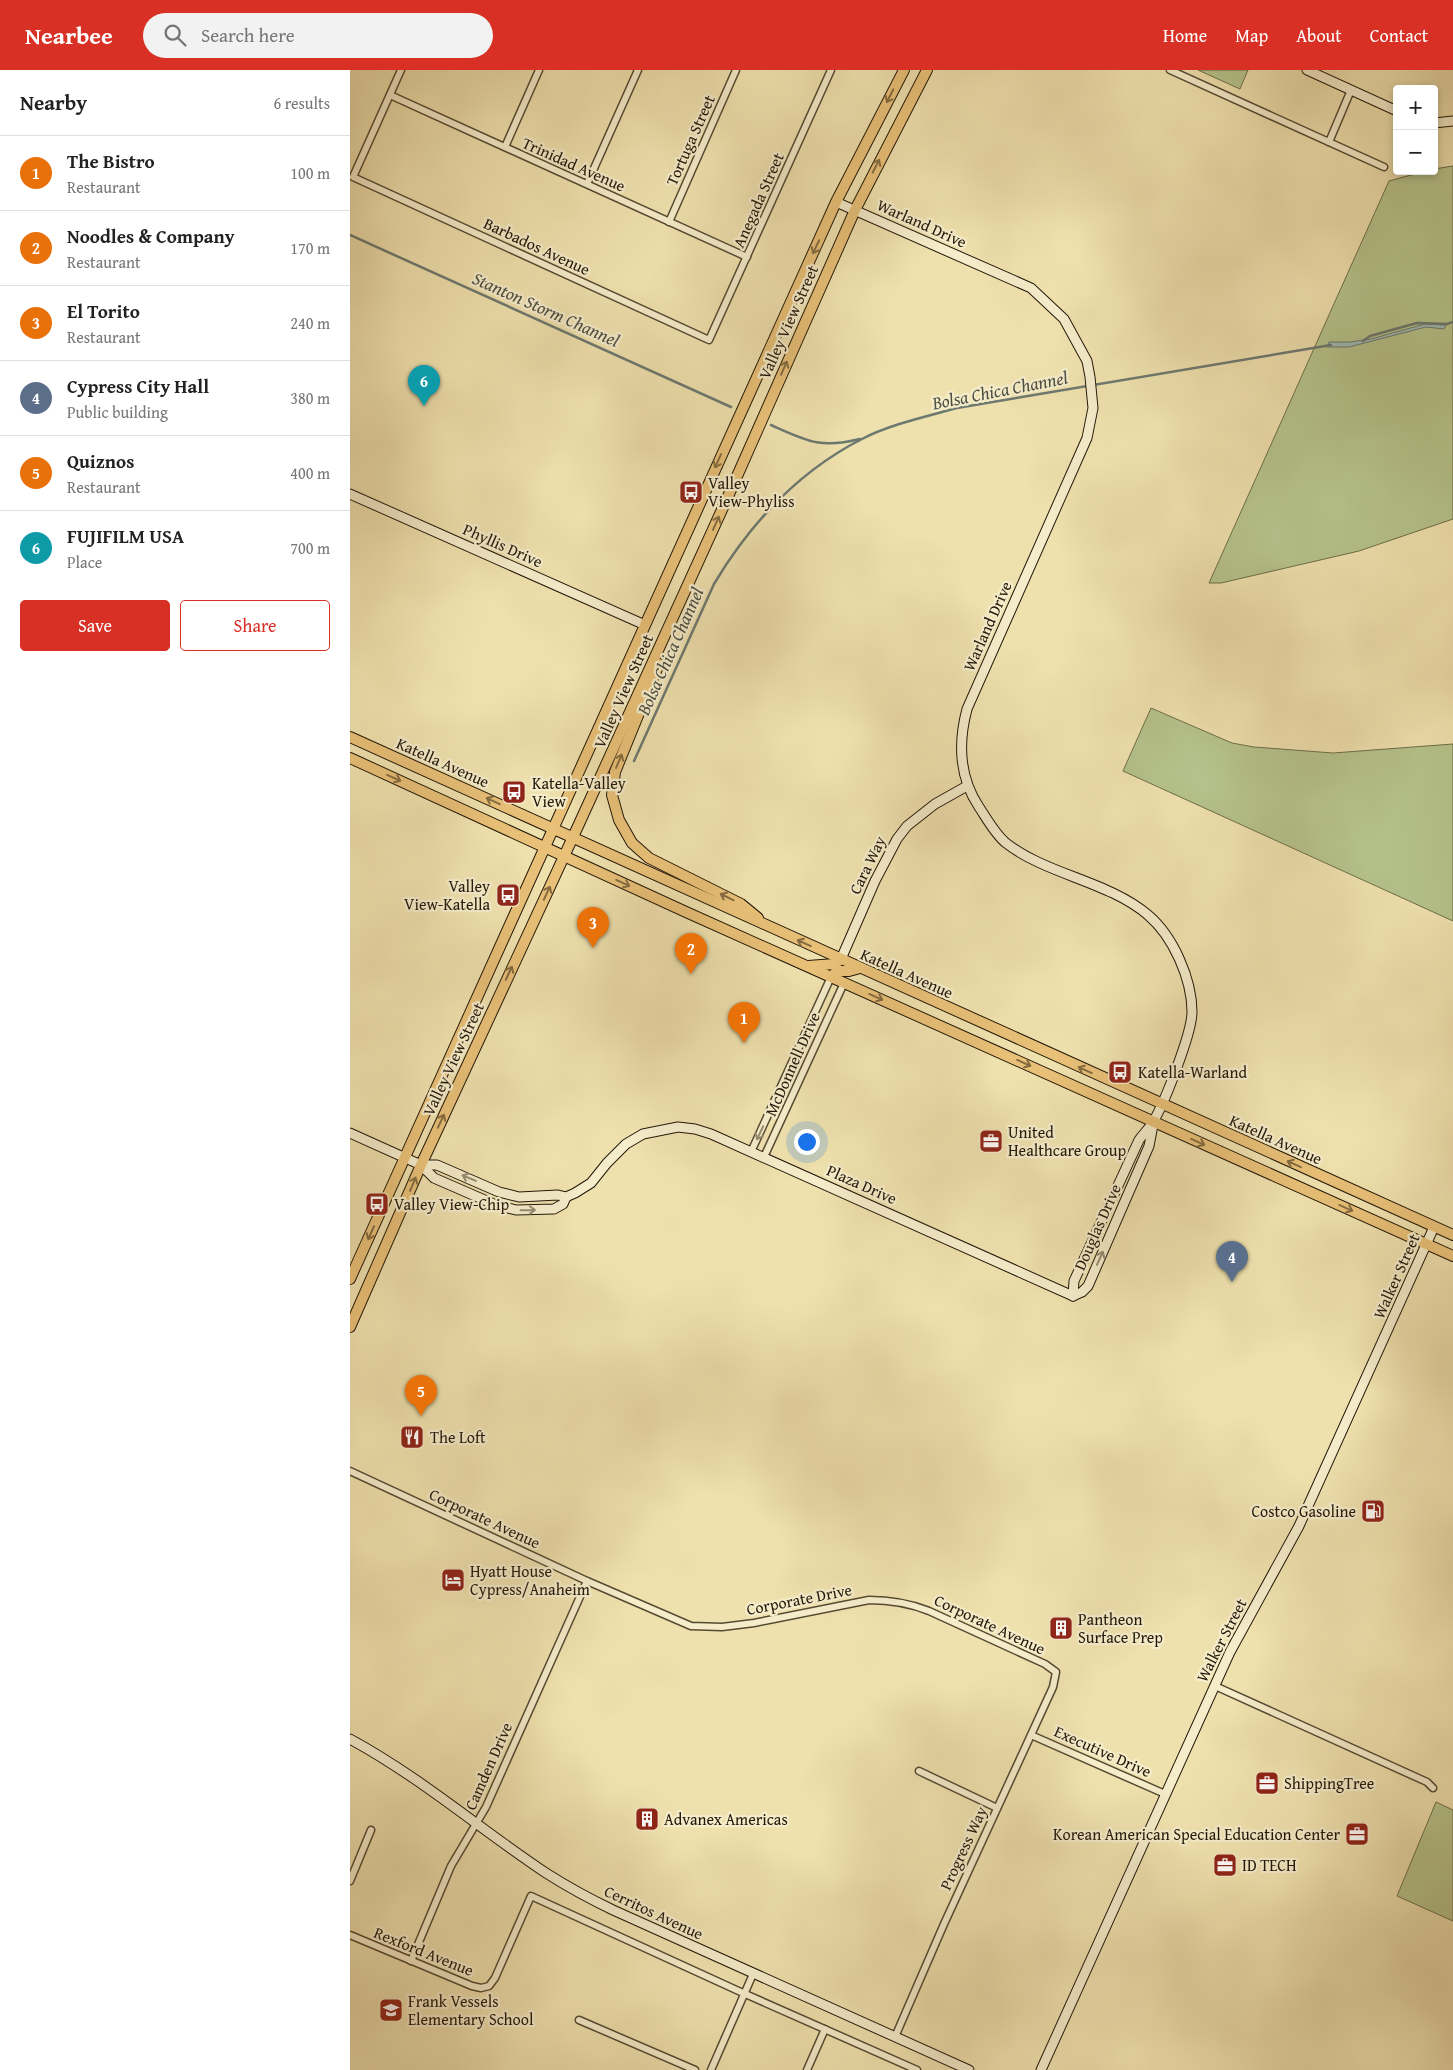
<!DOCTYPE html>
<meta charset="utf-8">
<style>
body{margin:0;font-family:"Gentium Book Plus",serif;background:#f2f2f2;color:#222}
.controls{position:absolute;right:15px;top:15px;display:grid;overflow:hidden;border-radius:5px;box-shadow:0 2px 8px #0003}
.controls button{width:45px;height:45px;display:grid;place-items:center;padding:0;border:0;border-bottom:1px solid #e0e0e0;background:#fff;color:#222;font:25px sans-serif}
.you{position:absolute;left:456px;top:1071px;width:18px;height:18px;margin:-12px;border:4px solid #fff;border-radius:50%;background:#1a73e8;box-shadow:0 0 0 8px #1a73e833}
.badge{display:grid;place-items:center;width:32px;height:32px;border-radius:50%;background:#d93025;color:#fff;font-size:16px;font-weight:700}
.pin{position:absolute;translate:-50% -41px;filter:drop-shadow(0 1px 2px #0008)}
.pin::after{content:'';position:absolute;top:26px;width:18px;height:15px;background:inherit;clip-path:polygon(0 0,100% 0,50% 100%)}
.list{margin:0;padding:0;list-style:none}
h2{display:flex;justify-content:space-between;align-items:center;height:65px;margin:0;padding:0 20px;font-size:21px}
h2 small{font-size:16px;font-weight:400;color:#767676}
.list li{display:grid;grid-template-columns:32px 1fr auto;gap:15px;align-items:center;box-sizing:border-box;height:75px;padding:0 20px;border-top:1px solid #e0e0e0}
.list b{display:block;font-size:19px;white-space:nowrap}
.list p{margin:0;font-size:16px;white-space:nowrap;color:#767676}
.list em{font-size:16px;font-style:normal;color:#767676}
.actions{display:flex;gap:10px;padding:15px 20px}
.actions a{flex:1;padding:11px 0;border:1px solid #d93025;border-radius:5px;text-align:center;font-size:18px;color:#d93025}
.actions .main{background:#d93025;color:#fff}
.icon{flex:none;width:28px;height:28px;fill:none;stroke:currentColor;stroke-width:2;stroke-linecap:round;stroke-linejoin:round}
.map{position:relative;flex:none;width:1103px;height:2000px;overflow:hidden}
header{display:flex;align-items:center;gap:30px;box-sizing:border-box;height:70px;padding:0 25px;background:#d93025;color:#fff}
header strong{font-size:24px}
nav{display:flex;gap:28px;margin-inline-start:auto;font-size:18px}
.search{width:350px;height:45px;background:#f2f2f2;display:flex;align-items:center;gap:12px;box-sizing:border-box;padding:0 18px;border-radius:28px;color:#767676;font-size:19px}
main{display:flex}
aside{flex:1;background:#fff}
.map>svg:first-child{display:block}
.green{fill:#b6c38c;stroke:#6c6d4a}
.water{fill:#9dbbb5;stroke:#6c7970}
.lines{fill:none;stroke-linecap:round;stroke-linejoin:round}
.stream{stroke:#6c7970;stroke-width:2.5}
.street-casing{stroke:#554a32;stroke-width:9}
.secondary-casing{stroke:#221709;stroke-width:11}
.primary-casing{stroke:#221709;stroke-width:12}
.street{stroke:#f5ecca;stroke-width:6}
.secondary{stroke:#f5ecca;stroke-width:9}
.primary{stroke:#e8c077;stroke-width:10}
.oneway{stroke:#856c40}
.oneway2{stroke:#968c73}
.labels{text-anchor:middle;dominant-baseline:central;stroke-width:4.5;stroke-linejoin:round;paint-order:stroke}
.street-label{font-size:16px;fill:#221709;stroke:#f5ecca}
.poi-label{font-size:16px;fill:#221709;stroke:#f5ecca;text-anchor:start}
.water-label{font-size:18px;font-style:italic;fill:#4d5045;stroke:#f5ecca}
</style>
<header>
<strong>Nearbee</strong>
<div class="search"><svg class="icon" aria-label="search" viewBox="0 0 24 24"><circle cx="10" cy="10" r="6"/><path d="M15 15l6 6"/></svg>Search here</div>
<nav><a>Home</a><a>Map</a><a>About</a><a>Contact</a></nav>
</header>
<main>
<aside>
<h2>Nearby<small>6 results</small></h2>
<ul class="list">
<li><span class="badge" style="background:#e8710a">1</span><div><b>The Bistro</b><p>Restaurant</p></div><em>100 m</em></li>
<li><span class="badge" style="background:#e8710a">2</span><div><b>Noodles &amp; Company</b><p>Restaurant</p></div><em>170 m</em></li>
<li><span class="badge" style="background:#e8710a">3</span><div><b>El Torito</b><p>Restaurant</p></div><em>240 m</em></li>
<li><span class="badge" style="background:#5c6f8a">4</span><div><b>Cypress City Hall</b><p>Public building</p></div><em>380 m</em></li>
<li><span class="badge" style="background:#e8710a">5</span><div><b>Quiznos</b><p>Restaurant</p></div><em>400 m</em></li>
<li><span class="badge" style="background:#0f9aa8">6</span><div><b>FUJIFILM USA</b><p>Place</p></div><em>700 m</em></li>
</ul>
<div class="actions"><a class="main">Save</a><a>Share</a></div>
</aside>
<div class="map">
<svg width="1103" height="2000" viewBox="0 0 1103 2000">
<rect width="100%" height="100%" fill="#efe1ae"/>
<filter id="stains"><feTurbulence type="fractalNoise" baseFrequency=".004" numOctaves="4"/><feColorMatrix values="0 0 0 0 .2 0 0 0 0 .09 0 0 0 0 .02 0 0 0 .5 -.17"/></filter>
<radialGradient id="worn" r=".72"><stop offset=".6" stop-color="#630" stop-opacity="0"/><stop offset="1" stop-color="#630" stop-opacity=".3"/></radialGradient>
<!-- green -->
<g class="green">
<polygon points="848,0 898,0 890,19"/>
<polygon points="1103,96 1103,449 1009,481 871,513 859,513 1039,111 1072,102 1084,101 1084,99"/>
<polygon points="801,638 882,673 904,677 983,683 1103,674 1103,851 773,701"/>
<polygon points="1086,1732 1103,1740 1103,1851 1047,1826"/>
</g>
<!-- water -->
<polygon class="water" points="1075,254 1096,255 1094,259 1076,257 999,277 977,277 979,272 1000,272 1021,269"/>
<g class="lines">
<!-- stream -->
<g class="stream">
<polyline points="0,165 381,337"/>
<polyline points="1013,271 1020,266 1067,253 1097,254 1103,252"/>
<path d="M421 355C457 371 470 379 510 369"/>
<path d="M284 691 364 514C400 454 449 401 512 369 538 355 578 346 607 338L981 275"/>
</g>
<!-- street casing -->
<g class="street-casing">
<g id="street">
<polyline points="51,0 3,107 359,270 481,0"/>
<polyline points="820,0 1034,97"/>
<polyline points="40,25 397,187"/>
<polyline points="979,72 1001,20"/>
<polyline points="155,77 189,0"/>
<polyline points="237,114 288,0"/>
<polyline points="319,152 386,0"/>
<polyline points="401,1082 481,907"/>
<polyline points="414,1087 494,913"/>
<path d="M0 1401 237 1511 341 1556 372 1557 404 1553 519 1530C541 1530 559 1533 579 1541L695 1594 706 1602 703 1617 594 1854 545 1967"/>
<polyline points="865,1616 1077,1712 1083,1718"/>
<polyline points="681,1665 815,1724"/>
<polyline points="569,1701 647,1738"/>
<polyline points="0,1811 21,1760"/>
<polyline points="0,1865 122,1916 131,1918 139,1916 145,1908 181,1826 393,1923 567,2000"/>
<polyline points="61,1891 101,1796 136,1737 237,1511"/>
<polyline points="229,1950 345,2000"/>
<polyline points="361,2000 403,1904"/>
<polyline points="457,2000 475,1959"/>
</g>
</g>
<!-- secondary casing -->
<g class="secondary-casing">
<g id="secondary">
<polyline points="957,0 1047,41"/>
<polyline points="1084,53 1103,51"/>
<path d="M486 132 681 218 714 249 737 291 740 307 743 338 737 368 617 639C608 673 609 707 629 737 637 749 645 764 656 773 697 805 758 811 798 845 823 866 842 909 842 942 842 963 814 1034 803 1052 799 1059 793 1064 789 1070L724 1211 723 1226"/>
<polyline points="0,424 295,555"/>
<polyline points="491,889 525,811 547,769 557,756 585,734 617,716"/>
<polyline points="0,1063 71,1095 84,1108 146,1135 166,1140 204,1139 213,1134 216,1127"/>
<polyline points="71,1095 87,1095 149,1122 169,1127 208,1125 216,1127 225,1123 241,1113 257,1093 276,1074 293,1064 328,1057 345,1059 361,1064 723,1226"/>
<polyline points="723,1226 732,1222 738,1216 799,1076 803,1055"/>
<path d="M0 1669C70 1707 130 1759 196 1803 218 1817 240 1829 263 1840L619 2000"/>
<polyline points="691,2000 880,1582 949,1456 1084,1157"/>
</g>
</g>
<!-- primary casing -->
<g class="primary-casing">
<g id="primary">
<polyline points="309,594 265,702 262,725 269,750 282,773 299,788 391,834 408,848"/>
<polyline points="0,667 1103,1165"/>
<polyline points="0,688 336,842 1103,1186"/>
<polyline points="458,896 485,894 491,889"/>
<polyline points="481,907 487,901 499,901 510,898"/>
<polyline points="0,1209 486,132 554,0"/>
<polyline points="0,1257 71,1095 229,754 380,422 505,140 577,0"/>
</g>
</g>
<!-- street -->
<use href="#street" class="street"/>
<!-- secondary -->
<use href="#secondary" class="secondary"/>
<!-- primary -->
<use href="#primary" class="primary"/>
</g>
<!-- one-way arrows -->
<defs><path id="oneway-shaft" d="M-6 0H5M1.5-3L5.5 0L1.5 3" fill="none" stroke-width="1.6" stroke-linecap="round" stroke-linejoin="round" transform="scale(1.25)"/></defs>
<g class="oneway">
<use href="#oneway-shaft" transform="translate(540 26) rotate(117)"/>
<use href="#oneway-shaft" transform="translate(526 96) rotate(-63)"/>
<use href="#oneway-shaft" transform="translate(466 177) rotate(115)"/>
<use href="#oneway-shaft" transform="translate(434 298) rotate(-66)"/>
<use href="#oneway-shaft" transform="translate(368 391) rotate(114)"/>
<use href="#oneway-shaft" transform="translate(366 453) rotate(-66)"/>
<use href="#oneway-shaft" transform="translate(269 691) rotate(-67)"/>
<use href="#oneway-shaft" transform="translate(44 708) rotate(24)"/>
<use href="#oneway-shaft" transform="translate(143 731) rotate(-155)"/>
<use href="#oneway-shaft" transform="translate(273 813) rotate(25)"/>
<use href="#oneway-shaft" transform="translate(197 823) rotate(-65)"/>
<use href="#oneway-shaft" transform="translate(377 827) rotate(-154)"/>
<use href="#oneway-shaft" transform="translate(454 873) rotate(-156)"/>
<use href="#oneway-shaft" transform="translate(159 903) rotate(-65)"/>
<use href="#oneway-shaft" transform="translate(526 927) rotate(24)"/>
<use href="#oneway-shaft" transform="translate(674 993) rotate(24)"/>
<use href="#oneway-shaft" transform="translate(735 1000) rotate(-156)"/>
<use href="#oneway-shaft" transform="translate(91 1051) rotate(-65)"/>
<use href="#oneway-shaft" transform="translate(848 1072) rotate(24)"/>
<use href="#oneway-shaft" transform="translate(944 1094) rotate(-156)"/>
<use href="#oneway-shaft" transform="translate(63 1114) rotate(-67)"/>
<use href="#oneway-shaft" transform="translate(996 1138) rotate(24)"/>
<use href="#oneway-shaft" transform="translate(21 1163) rotate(114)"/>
</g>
<g class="oneway2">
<use href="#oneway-shaft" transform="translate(410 1063) rotate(115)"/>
<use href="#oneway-shaft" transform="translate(119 1108) rotate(-157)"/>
<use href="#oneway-shaft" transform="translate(178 1140) rotate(-1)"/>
<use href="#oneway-shaft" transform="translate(750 1188) rotate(-66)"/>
</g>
<!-- icons -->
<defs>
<g id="bus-square" transform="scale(1.25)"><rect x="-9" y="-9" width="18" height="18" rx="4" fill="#8f2418" stroke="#f5ecca"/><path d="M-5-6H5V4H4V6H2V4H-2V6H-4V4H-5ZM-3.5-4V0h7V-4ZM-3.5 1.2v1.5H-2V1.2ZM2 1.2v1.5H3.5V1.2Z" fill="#fff"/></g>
<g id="office-square" transform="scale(1.25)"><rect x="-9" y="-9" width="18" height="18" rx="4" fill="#8f2418" stroke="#f5ecca"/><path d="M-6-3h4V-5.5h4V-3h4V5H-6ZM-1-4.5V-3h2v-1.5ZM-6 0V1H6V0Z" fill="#fff"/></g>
<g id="restaurant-square" transform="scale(1.25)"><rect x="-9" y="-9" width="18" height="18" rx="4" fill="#8f2418" stroke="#f5ecca"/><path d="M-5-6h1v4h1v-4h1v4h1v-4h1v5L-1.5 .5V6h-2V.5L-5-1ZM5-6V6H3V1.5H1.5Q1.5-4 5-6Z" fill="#fff"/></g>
<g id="fuel-square" transform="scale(1.25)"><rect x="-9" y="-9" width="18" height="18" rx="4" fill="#8f2418" stroke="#f5ecca"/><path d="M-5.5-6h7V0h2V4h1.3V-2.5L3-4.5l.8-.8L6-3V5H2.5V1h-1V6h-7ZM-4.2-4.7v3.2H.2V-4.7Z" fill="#fff"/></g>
<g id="hotel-square" transform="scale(1.25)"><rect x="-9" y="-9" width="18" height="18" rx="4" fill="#8f2418" stroke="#f5ecca"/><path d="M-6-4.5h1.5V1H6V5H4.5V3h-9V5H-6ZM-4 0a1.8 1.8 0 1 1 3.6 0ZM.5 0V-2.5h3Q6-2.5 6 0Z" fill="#fff"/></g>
<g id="building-square" transform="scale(1.25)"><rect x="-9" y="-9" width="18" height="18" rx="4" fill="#8f2418" stroke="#f5ecca"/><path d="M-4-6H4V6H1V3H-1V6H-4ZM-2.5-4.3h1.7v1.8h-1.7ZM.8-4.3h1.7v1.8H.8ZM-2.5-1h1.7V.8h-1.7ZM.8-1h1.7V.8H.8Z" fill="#fff"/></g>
<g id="school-square" transform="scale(1.25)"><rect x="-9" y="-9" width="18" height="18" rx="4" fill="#8f2418" stroke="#f5ecca"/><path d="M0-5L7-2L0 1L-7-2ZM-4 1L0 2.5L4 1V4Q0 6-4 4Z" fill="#fff"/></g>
</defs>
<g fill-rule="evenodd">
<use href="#bus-square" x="341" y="422"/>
<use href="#bus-square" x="164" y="722"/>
<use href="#bus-square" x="158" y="825"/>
<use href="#bus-square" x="770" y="1002"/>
<use href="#office-square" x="641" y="1071"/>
<use href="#bus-square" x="27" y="1134"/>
<use href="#restaurant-square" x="62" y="1367"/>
<use href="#fuel-square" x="1023" y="1441"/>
<use href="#hotel-square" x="103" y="1510"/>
<use href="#building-square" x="711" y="1558"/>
<use href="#office-square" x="917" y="1713"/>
<use href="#building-square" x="297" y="1749"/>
<use href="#office-square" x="1007" y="1764"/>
<use href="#office-square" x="875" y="1795"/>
<use href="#school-square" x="41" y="1940"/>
</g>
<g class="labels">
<!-- street labels -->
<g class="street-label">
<text transform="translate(340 70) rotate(-66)">Tortuga Street</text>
<text transform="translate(224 94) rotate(24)">Trinidad Avenue</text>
<text transform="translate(408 130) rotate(-66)">Anegada Street</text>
<text transform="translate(572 153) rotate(24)">Warland Drive</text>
<text transform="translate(187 176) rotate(25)">Barbados Avenue</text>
<text transform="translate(438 252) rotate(-66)">Valley View Street</text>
<text transform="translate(153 475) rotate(24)">Phyllis Drive</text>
<text transform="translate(637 556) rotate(-66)">Warland Drive</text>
<text transform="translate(273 621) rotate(-66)">Valley View Street</text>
<text transform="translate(93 692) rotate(24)">Katella Avenue</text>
<text transform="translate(517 795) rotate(-64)">Cara Way</text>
<text transform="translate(557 903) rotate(24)">Katella Avenue</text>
<text transform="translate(103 989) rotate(-65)">Valley View Street</text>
<text transform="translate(442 994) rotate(-66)">McDonnell Drive</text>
<text transform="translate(926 1069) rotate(24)">Katella Avenue</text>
<text transform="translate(512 1114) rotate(24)">Plaza Drive</text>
<text transform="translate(747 1157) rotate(-66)">Douglas Drive</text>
<text transform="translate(1046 1206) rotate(-66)">Walker Street</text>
<text transform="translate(135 1448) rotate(25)">Corporate Avenue</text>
<text transform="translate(449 1529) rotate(-11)">Corporate Drive</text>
<text transform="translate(640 1554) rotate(25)">Corporate Avenue</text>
<text transform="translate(871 1570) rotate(-63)">Walker Street</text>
<text transform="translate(753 1681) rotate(24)">Executive Drive</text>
<text transform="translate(138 1696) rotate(-66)">Camden Drive</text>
<text transform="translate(613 1778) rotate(-65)">Progress Way</text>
<text transform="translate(304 1842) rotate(25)">Cerritos Avenue</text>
<text transform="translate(74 1881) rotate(22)">Rexford Avenue</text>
</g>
<!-- poi labels -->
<g class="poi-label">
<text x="358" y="413">Valley<tspan x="358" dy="18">View-Phyliss</tspan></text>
<text x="182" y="713">Katella-Valley<tspan x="182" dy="18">View</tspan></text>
<text x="140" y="816" text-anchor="end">Valley<tspan x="140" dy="18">View-Katella</tspan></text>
<text x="788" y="1002">Katella-Warland</text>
<text x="658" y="1062">United<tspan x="658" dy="18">Healthcare Group</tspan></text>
<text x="44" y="1134">Valley View-Chip</text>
<text x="80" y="1367">The Loft</text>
<text x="1006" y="1441" text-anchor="end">Costco Gasoline</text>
<text x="120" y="1501">Hyatt House<tspan x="120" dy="18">Cypress/Anaheim</tspan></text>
<text x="728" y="1549">Pantheon<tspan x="728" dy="18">Surface Prep</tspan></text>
<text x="934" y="1713">ShippingTree</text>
<text x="314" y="1749">Advanex Americas</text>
<text x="990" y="1764" text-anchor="end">Korean American Special Education Center</text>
<text x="892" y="1795">ID TECH</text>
<text x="58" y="1931">Frank Vessels<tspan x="58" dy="18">Elementary School</tspan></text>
</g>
<!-- water labels -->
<g class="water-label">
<text transform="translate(196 239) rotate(24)">Stanton Storm Channel</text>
<text transform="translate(650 320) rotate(-11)">Bolsa Chica Channel</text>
<text transform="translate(320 581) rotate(-66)">Bolsa Chica Channel</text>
</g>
</g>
<rect width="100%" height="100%" filter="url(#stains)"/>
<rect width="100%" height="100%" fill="url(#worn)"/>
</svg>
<div class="controls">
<button>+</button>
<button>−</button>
</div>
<div class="you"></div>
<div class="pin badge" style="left:394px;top:973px;background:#e8710a">1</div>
<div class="pin badge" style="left:341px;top:904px;background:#e8710a">2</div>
<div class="pin badge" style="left:243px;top:878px;background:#e8710a">3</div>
<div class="pin badge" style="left:882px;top:1212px;background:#5c6f8a">4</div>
<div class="pin badge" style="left:71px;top:1346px;background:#e8710a">5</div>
<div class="pin badge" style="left:74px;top:336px;background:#0f9aa8">6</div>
</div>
</main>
